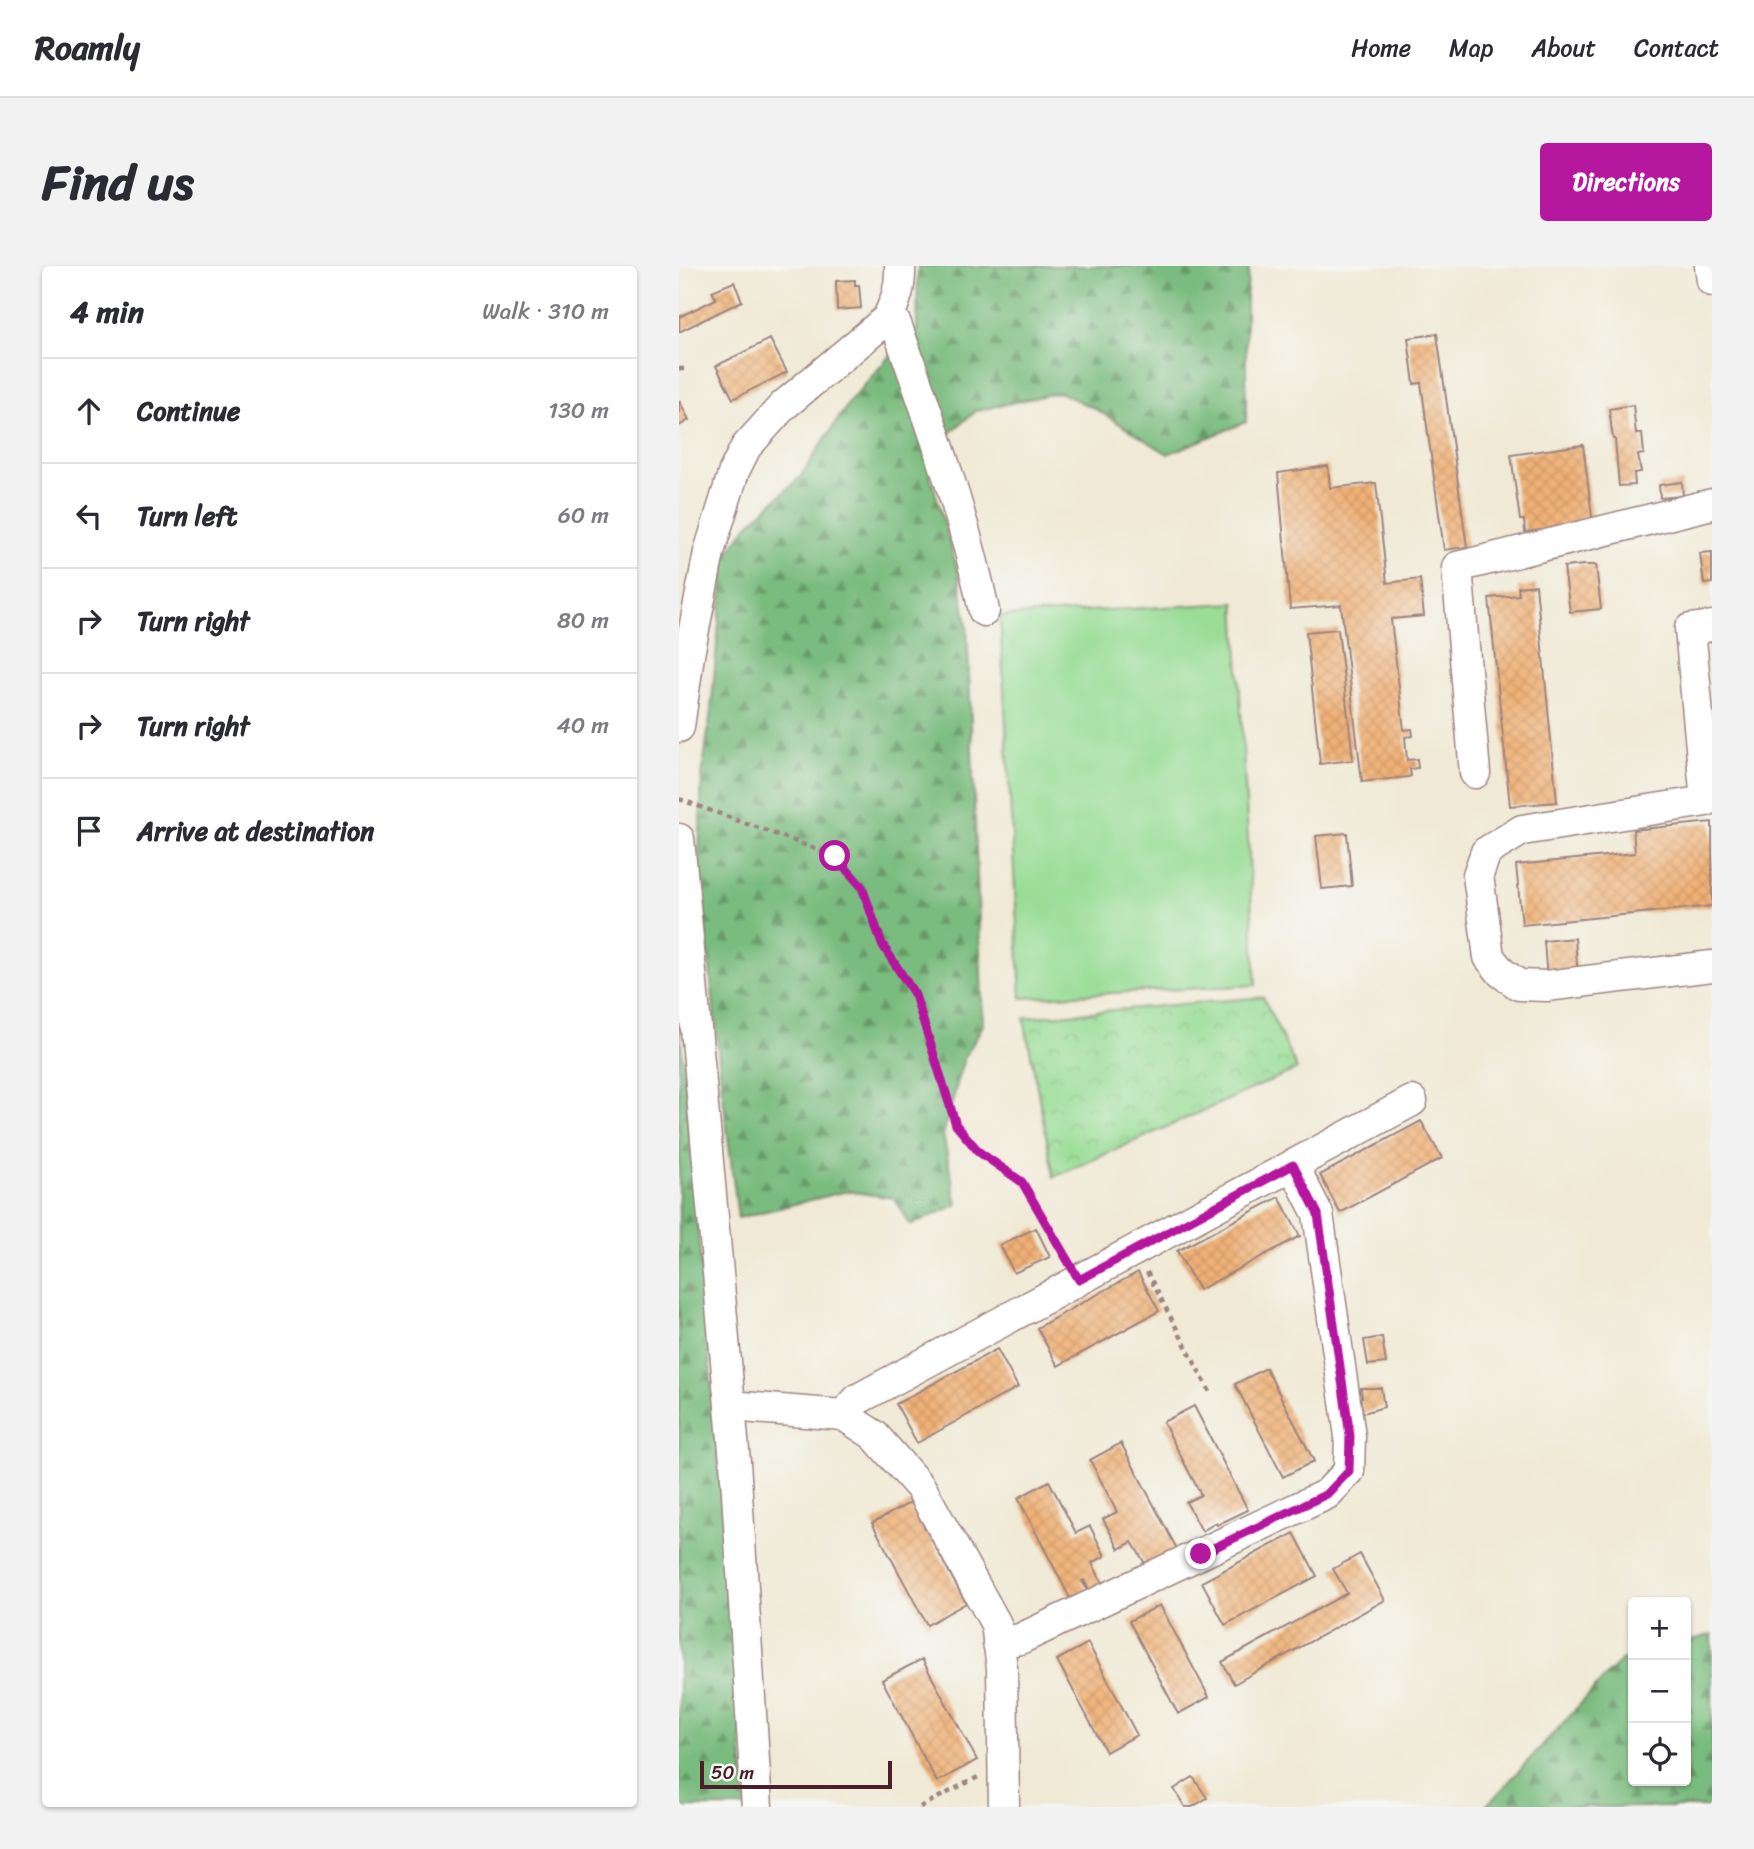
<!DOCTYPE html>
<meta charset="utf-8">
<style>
body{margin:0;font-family:Sriracha,sans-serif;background:#f2f2f3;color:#2b2b33}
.controls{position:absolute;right:21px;bottom:21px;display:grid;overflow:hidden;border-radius:7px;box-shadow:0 2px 5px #0004}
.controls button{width:63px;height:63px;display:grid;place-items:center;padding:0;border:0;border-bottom:2px solid #e1e1e2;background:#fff;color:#2b2b33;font:35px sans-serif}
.scale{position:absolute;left:21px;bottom:18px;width:192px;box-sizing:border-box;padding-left:7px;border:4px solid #4a1f2b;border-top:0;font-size:19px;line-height:24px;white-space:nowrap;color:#4a1f2b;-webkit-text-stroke:5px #f6f6f2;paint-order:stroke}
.stop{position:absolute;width:21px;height:21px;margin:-16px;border:5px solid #b5179e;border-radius:50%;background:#fff}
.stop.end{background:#b5179e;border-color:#fff;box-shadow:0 2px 7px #0008}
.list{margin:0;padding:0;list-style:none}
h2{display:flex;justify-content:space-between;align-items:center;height:91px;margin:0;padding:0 28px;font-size:30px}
h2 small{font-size:23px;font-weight:400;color:#7c7c81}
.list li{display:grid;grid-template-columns:46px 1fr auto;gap:21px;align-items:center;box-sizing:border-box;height:105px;padding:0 28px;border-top:2px solid #e1e1e2}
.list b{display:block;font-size:26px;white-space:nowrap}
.list em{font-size:23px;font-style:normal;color:#7c7c81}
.icon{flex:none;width:38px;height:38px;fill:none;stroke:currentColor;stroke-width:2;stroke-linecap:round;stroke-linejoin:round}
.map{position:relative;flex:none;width:1033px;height:1541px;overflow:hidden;border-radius:7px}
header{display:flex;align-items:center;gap:42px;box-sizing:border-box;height:98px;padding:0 35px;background:#fff;border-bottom:2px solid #e1e1e2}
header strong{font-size:33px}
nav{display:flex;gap:38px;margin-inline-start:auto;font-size:24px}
.intro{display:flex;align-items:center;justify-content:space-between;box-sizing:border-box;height:168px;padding:0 42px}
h1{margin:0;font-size:49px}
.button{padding:18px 32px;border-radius:7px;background:#b5179e;color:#fff;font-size:24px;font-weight:700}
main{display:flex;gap:42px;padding:0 42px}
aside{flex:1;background:#fff;border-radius:7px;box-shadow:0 2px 5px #0004}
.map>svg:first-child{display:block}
.forest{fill:url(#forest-firs);stroke:#626e55;stroke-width:2}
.park{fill:url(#park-crowns);stroke:#727e60;stroke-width:2}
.pitch{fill:#99dd96;stroke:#727e60;stroke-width:2}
.building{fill:url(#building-cross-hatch)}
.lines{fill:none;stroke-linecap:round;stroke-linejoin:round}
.minor-casing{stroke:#9d8480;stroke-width:33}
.path{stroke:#9d8480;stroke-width:4.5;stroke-dasharray:5 5;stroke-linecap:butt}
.minor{stroke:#fff;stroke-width:30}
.route{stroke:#b5179e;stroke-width:9}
</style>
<header>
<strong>Roamly</strong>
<nav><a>Home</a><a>Map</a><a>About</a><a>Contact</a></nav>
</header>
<div class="intro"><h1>Find us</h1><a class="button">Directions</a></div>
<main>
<aside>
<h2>4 min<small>Walk · 310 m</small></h2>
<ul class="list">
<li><svg class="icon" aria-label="ahead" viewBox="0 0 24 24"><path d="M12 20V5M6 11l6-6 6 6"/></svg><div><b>Continue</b></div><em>130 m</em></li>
<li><svg class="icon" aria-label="left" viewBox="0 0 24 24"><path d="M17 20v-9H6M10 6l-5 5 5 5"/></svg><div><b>Turn left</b></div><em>60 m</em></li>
<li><svg class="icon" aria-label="right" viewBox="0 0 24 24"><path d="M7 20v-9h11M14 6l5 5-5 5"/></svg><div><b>Turn right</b></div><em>80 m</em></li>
<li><svg class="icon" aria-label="right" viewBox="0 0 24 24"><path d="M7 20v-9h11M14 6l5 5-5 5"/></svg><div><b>Turn right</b></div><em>40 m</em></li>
<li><svg class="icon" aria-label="arrive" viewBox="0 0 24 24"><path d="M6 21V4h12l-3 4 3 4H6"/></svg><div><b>Arrive at destination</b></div></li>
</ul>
</aside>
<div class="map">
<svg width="1033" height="1541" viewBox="0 0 1033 1541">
<defs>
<pattern id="forest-firs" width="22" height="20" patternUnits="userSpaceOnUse" patternTransform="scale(1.75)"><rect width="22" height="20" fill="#7abc7f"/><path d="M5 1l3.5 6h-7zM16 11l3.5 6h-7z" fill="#669868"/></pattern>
<pattern id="park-crowns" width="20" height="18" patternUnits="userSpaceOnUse" patternTransform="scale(1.75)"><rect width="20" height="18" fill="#99dd96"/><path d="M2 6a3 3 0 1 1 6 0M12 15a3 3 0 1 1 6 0" fill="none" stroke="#85bd81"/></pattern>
<pattern id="building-cross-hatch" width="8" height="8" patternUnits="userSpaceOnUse" patternTransform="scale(1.75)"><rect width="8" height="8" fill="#f0b176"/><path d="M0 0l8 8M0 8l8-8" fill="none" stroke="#cf9866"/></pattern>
</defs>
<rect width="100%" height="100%" fill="#f6f6f2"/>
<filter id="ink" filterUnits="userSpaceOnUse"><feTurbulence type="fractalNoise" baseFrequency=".0143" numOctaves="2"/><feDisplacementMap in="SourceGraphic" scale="14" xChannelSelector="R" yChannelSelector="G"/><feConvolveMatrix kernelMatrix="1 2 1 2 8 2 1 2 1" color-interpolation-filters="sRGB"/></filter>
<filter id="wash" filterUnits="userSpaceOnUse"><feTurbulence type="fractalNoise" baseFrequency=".00686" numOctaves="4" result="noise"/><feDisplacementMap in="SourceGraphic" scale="28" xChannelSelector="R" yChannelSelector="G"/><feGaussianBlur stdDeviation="1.57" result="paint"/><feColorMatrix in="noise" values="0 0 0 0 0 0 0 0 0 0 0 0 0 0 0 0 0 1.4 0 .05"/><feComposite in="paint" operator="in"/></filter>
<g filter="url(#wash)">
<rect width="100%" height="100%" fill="#f0e9d5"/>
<!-- forest -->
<g class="forest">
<polygon points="239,0 570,0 567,33 567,156 489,188 415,142 380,126 297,145 245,188 278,302 288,358 304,759 285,793 264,869 278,939 231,959 215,932 168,925 59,952 42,813 20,595 23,509 32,445 46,291 69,259 121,211 171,135 209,92 238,64"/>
<polygon points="0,751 58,1407 67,1541 0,1541"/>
<polygon points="1033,1368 1033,1541 805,1541 815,1532 942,1394 954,1391 954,1515 1007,1515 1007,1376"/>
</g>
<!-- park -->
<polygon class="park" points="584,731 618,803 375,911 345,752"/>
<!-- pitch -->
<polygon class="pitch" points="556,337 577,719 342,732 321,350"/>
<g id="blocks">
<!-- building -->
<g class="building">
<polygon points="176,14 176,19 180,19 182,42 158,44 157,15"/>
<polygon points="55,16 63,35 0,66 0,51 37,33 33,25"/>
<polygon points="758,68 788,281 765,284 742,117 735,118 729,72"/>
<polygon points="91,73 108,106 54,133 37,100"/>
<polygon points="0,134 10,154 0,160"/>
<polygon points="954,139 957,168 963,167 965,188 959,189 962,206 955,207 956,219 940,220 936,173 934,173 930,143"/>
<polygon points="904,179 914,258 846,266 845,254 841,254 832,189"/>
<polygon points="649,200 651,222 697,217 708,317 741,313 745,350 712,353 725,464 733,463 734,470 726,471 728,494 738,493 739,502 731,503 732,510 729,511 683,516 662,339 611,343 599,207"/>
<polygon points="1003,216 1004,230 981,232 980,219"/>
<polygon points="1033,286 1033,317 1025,318 1021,287"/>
<polygon points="906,299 917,299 922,343 891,346 885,301"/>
<polygon points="857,319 878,536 831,540 810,332 840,329 839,321"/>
<polygon points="659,363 674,494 641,498 627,366"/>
<polygon points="1033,556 1033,640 843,659 837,599 956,587 954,564"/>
<polygon points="668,567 673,620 643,623 637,570"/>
<polygon points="896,672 899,712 868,714 865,675"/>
<polygon points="742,855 763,892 661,947 641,909"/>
<polygon points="600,931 621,970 520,1024 498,985"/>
<polygon points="357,962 371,991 335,1007 321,979"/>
<polygon points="459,1006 480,1045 379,1100 358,1062"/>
<polygon points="703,1071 707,1097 689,1099 685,1074"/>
<polygon points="318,1083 339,1121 238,1177 217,1138"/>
<polygon points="587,1102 635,1195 604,1211 556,1118"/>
<polygon points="682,1122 702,1122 705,1141 684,1147 681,1131 683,1131"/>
<polygon points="515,1140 569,1244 538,1259 537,1257 523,1265 507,1236 522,1229 484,1156"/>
<polygon points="442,1177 498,1283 467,1299 453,1276 440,1283 424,1253 438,1246 411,1194"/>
<polygon points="370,1215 397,1267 411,1260 426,1290 413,1297 424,1318 410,1324 405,1314 403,1315 409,1325 392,1334 339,1232"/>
<polygon points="232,1236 287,1337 248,1359 193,1257"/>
<polygon points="615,1267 638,1310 546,1359 523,1316"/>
<polygon points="681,1288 706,1334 555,1418 543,1396 668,1327 654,1303"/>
<polygon points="481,1339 530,1431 499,1448 450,1355"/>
<polygon points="409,1377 458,1469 427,1486 378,1394"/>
<polygon points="243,1393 298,1494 258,1516 203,1414"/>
<polygon points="514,1511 528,1532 513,1541 506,1541 495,1523"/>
</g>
</g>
</g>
<g filter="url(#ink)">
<use href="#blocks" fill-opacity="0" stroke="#9d8480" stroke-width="2"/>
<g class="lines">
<!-- minor casing -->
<g class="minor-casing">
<g id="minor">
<polyline points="1031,0 1033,15"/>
<path d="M208 53 217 58C250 152 285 247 305 345"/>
<polyline points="1033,360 1011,363 1027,535 843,564 807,586 799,609 810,691 823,707 840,719 867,720 1033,700"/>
<path d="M0 461 10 389 30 286 55 205 67 181 104 140 208 53C217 35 222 20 221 0"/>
<polyline points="796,507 778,301 1033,238"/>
<polyline points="0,573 56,1196 78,1541"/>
<polyline points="51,1140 164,1149 195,1169 242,1222 317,1358 323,1402 325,1541"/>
<polyline points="164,1149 179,1133 733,835"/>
<polyline points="319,1377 341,1373 648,1228 670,1205 671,1170 639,948 614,899"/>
</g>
</g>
<!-- path -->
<g class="path">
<polyline points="0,103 7,103"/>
<polyline points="0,533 156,590 183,621 203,678 236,729 277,859 300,886 343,916 387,992"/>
<polyline points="468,1006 533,1130"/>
<polyline points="241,1541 299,1511"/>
</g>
<!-- minor -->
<use href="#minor" class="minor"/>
</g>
</g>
<g class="lines" filter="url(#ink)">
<!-- route -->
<polyline class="route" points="156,590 183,621 203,678 236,729 277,859 300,886 343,916 400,1014 614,899 639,948 671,1170 670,1205 648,1228 522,1288"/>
</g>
</svg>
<div class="controls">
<button>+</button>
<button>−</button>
<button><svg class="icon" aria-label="locate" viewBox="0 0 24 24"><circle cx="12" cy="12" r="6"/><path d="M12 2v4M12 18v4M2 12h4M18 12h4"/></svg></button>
</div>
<div class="scale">50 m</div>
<div class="stop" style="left:156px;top:590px"></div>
<div class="stop end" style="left:522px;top:1288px"></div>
</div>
</main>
